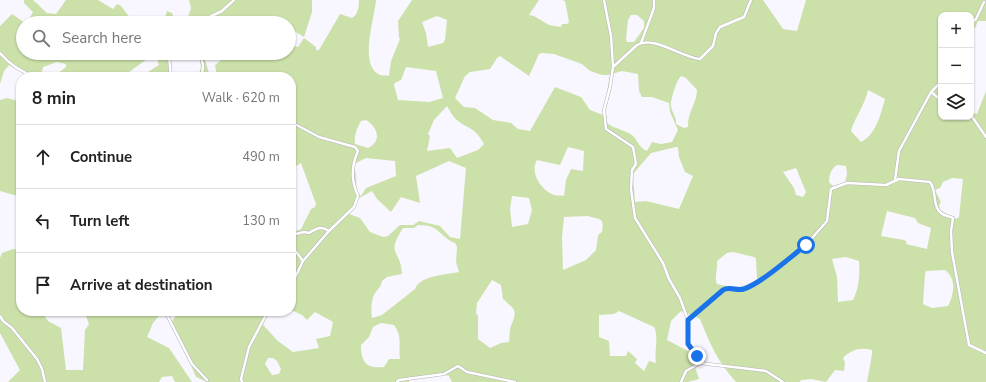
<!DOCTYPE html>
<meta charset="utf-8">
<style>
body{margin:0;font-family:"Nunito Sans",sans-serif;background:#f2f2f2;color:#222}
.controls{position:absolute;right:12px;top:12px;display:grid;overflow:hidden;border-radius:8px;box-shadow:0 1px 3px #0004}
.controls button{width:36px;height:36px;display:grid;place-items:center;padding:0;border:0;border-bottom:1px solid #e0e0e0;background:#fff;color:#222;font:20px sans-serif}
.stop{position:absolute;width:12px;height:12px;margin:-9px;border:3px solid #1a73e8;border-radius:50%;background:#fff}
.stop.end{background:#1a73e8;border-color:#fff;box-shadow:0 1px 4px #0008}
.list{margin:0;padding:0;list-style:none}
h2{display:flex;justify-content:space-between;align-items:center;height:52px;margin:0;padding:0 16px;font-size:17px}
h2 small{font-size:13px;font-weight:400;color:#767676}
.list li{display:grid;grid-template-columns:26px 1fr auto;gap:12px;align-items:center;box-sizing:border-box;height:64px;padding:0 16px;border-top:1px solid #e0e0e0}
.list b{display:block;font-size:15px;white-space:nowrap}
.list em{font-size:13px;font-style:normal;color:#767676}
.icon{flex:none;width:22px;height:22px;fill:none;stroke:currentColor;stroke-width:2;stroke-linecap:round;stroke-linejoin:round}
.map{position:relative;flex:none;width:986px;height:382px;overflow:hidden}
.search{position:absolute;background:#fff;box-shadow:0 1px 3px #0004;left:16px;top:16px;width:280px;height:44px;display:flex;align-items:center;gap:10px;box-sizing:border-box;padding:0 14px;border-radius:22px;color:#767676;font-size:15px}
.panel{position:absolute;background:#fff;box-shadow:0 1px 3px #0004;left:16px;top:72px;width:280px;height:244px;border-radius:16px}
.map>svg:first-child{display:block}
.green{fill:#cce1a9;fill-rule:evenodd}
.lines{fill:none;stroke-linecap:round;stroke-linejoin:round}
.minor-casing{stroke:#b6b3bd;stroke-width:3.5}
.minor{stroke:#fff;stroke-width:2.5}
.route{stroke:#1a73e8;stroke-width:5}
</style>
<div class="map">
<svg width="986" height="382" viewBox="0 0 986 382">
<rect width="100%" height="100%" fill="#f8f6fe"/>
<!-- green -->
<g class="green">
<polygon points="24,0 33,0 47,13 56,14 66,0 98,0 113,9 117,4 121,6 134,23 27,23 33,12 24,3"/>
<polygon points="189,0 312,0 312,12 304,37 289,28 289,23 186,23 191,8"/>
<path d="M359 0H376C375 17 358 66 380 75 382 76 386 75 389 76L391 61 400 39 399 38 398 21 412 0H539L529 15 534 16 549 25 561 27 562 24H567L569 22 565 1 562 0H763L783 29 797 31 806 0H986V21H978L975 28 971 27V15H941V117H971V112L977 114 986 91V382H867C868 378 873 352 872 350 860 347 851 350 843 358L845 363 844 371 835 370 826 382 811 379 801 380 800 382H736C719 364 709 342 700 319L681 311 671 321 667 340 690 352 699 379 688 382H452L449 376 445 375 409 380V382H207L196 377 172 321 179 311H269L263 325 278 341 293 352 319 348 316 339 330 336 333 322 315 312 307 320 302 315 291 310V259C295 252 291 242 291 233L301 229 311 209 315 207 316 204 301 163 291 169V77H217L215 65 221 60 212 56 205 59 210 77H198L201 67 198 53H289V45L298 47 304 38 316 47V50H319L340 14 352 18C358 15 359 6 359 0ZM631 15H637L644 21V28L634 42H627L626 39 628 20ZM437 16 447 20 445 40 443 43 428 47 426 33 422 22ZM542 53 554 54 582 64 590 71 602 75H610L603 115 590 110 581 97 555 87 530 131 518 129 511 123 493 120 475 108 464 107 455 98 465 76 470 72 490 69 497 58 500 56 529 76 539 54ZM406 67 436 71 443 98 429 102 398 100 394 85 395 83 401 80ZM622 71 638 74 639 91 642 97H652L669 103 670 112 678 130 672 142 661 144 652 142 647 151C639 148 638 140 632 135 625 130 616 129 608 124 601 102 615 93 612 74ZM681 76 686 78 697 90C697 103 687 113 688 127L684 128 676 124C677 117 672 113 671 106 670 101 677 79 681 76ZM868 90 885 99C881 113 876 135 861 142L851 131C855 117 865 105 868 90ZM447 106C450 111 453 117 457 120 469 130 474 126 484 144L478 150 457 158 450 148 427 151 430 136 428 134 434 120ZM366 120C377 127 383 140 368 148L355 144C354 135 357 128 361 121ZM568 147 584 151 583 171 571 169 566 180 564 196C561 195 557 196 554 195 542 191 529 173 537 160L560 165ZM676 147H678L679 157 685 172 693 176 679 209 646 201 635 202 633 174 651 153ZM366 158 395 161 396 176 366 188 361 196C354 190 357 185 356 177 356 172 354 169 354 164ZM449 161 466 168 460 239 450 237 440 226 419 221 413 225H400L388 236 383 237 370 232 360 218 349 214 359 198 372 191 377 199 391 212 401 197 420 203 416 176ZM837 165 846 166 847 174 845 182 833 186 829 182C829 175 831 169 837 165ZM796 168 806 192 803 197 796 195 794 188 783 172ZM952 178 963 179 959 217 956 219 940 210 939 205 941 202 935 190 940 188 943 182ZM512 196 529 198 532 210 528 224 512 227 510 209ZM887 211 915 218 918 223 931 228 927 249 906 244 907 242 904 240 881 236ZM588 216C599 220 605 216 602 232L598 235 596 250 586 260 563 270 562 237 564 217ZM418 225C441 225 438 236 455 243L457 247 456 262 459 272C445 275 421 275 415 289L382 315 372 318C371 312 371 301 374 295 377 289 381 288 382 281L387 277 402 274C401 249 385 256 403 228H414ZM733 252 754 257 756 259 757 280 755 282 736 288 717 284C714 276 718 269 717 261L727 253ZM846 257 859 261C860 275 859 288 853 300L838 302 837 277 832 259ZM945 270C957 279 954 294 948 306L932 308 923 304 925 274 926 271ZM492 280 501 285 503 299C515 310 518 309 511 326 509 331 510 337 509 342L501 343 490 348 478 339V316L476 313 477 303ZM619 311 654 327C659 336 654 351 656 363L649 361 644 371 635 363 637 359 628 351 626 356H610L609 341 599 337V315L614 314ZM381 323 394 325C403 338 398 345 400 359H389L384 367C366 369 361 362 361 345L369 337 373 327ZM268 358H273L277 361 281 369 279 374 272 375 265 364Z"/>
<polygon points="167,11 172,13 176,23 157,23 165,17"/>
<polygon points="12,14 25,23 23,23 23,53 176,53 171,59 172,77 140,77 159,65 157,58 147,59 125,75 125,77 53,77 66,67 66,64 57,62 43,67 42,72 45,77 29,77 9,65 4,71 0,84 0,26"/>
<polygon points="7,98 21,102 21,197 0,191 0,100"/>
<polygon points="13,249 21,250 21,311 41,311 48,321 61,328 66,370 83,370 85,330 89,324 84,311 163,311 153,323 147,337 169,348 192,382 175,382 172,376 162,377 159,382 8,382 20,370 0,333 0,258 2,253"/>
</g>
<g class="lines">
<!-- minor casing -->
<g class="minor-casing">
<g id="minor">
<polyline points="604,0 611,36 613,66"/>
<polyline points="202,23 205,19 222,11 234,0"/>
<polyline points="971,24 976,19 984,2"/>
<polyline points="641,43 654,8 654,0"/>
<path d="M0 53C10 65 21 72 36 77"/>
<polyline points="200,53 203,65 202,77"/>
<polyline points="171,77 169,57 174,53"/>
<polyline points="931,92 941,100"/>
<polyline points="971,115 986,137"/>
<path d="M291 122 319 137 355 147 358 151C351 166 351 181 358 196L354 207 329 231 303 261"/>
<polyline points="895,180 899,151 931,92 938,85 941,79"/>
<path d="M291 235 304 232 309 233C316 229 321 225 329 231"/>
<polyline points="291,245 303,261 291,286"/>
<polyline points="165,311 192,364 207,380"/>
<polyline points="0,316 3,321 12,328 37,359 42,369 45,382"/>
<path d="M688 320 726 288 743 289 759 281 806 245 827 221 831 189 847 183 886 185 899 179 930 182C937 191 932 206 941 213 944 216 949 216 953 218L951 231 952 252 969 345 986 353"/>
<path d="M700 363 697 356 688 344V320L680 298 669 279 663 263 635 218 631 189 632 170 636 164 633 147 606 129 604 110 610 87 613 67 637 45C653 35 683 58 700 59L713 46 716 33 720 27 744 17 751 0"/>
<polyline points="242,382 241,379 249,347 268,311"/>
<polyline points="397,382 399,380 444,374 458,366 467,372 515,382"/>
<polyline points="681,382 686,371 700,363 766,371 783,382"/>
</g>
</g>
<!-- minor -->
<use href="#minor" class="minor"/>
</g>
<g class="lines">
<!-- route -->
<path class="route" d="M697 356 688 344V320L723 290C729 286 736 291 744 289 763 282 789 258 806 245"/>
</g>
</svg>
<div class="controls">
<button>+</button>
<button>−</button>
<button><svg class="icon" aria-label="layers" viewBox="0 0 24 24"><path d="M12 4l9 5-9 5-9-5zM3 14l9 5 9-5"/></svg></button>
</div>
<div class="stop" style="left:806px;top:245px"></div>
<div class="stop end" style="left:697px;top:356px"></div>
<div class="search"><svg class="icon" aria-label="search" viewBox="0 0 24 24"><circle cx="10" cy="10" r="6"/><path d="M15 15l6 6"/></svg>Search here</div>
<section class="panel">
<h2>8 min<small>Walk · 620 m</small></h2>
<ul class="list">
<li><svg class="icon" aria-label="ahead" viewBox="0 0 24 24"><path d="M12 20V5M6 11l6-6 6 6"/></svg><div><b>Continue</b></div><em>490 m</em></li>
<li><svg class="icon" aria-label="left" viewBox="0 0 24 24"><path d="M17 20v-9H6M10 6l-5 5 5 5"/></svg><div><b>Turn left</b></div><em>130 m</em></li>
<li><svg class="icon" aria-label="arrive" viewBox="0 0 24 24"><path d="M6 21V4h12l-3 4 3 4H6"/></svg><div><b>Arrive at destination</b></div></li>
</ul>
</section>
</div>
